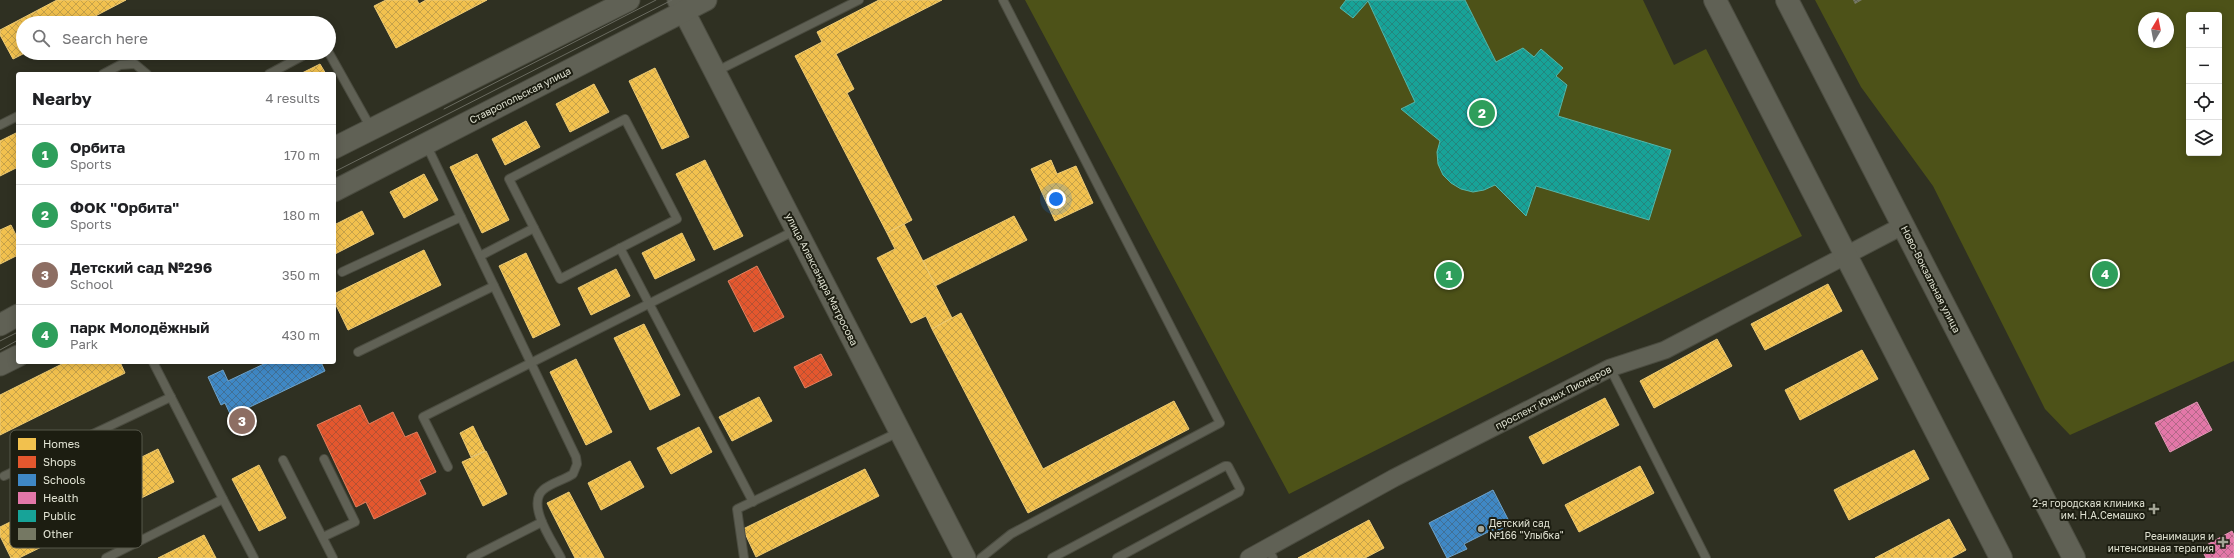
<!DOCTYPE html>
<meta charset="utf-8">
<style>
body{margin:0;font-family:"Golos Text",sans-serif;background:#f2f2f2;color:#202124}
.controls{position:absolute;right:12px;top:12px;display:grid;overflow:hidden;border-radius:4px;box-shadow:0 2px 10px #0003}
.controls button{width:36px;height:36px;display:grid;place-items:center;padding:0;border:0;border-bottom:1px solid #e0e0e0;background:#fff;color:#202124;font:20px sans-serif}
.compass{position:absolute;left:2138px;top:12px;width:36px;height:36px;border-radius:50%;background:#fff;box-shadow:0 2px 10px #0003;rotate:10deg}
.you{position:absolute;left:1056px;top:199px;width:14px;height:14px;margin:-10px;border:3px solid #fff;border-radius:50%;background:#1a73e8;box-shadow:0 0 0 6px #1a73e833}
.badge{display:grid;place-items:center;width:26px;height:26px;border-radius:50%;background:#7c3aed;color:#fff;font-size:13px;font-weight:700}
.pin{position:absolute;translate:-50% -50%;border:2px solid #fff;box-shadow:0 1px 4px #0006}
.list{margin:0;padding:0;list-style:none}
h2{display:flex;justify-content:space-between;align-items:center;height:52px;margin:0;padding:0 16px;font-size:17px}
h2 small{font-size:13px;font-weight:400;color:#757577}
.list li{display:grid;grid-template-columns:26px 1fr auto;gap:12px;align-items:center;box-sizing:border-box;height:60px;padding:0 16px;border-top:1px solid #e0e0e0}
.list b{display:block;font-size:15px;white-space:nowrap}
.list p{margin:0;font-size:13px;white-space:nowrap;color:#757577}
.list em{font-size:13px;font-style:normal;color:#757577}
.icon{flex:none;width:22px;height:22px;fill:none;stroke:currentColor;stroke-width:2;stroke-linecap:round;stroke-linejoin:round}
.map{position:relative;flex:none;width:2234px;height:558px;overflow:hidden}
.search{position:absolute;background:#fff;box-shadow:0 2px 10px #0003;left:16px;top:16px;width:320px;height:44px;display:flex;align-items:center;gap:10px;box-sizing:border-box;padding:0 14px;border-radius:22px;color:#757577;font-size:15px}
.panel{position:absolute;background:#fff;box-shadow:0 2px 10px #0003;left:16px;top:72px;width:320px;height:292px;border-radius:4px}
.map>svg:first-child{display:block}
.green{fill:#4d5218;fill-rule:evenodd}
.homes{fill:url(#homes-cross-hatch);stroke:#edcb76}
.shops{fill:url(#shops-cross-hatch);stroke:#e38160}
.schools{fill:url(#schools-cross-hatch);stroke:#70a3c9}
.health{fill:url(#health-cross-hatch);stroke:#e297b5}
.public{fill:url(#public-cross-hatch);stroke:#54b6aa}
.building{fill:url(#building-cross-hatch)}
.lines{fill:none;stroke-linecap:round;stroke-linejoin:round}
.service-casing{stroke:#4b4c40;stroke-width:10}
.minor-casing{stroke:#4b4c40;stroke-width:19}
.tertiary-casing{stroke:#4b4c40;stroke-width:23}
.secondary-casing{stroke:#4b4c40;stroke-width:24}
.service{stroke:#606155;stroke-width:8}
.minor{stroke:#606155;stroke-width:17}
.tertiary{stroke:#606155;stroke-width:21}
.secondary{stroke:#606155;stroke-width:22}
.tram{stroke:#6a6b60;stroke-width:1}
.poi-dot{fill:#a3a495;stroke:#1c1d11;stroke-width:1.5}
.labels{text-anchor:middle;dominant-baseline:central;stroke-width:4;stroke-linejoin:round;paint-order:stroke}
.street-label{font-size:10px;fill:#e1e3d3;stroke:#1c1d11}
.poi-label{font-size:10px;fill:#e1e3d3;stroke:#1c1d11;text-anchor:end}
.key{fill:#1c1d11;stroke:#57584b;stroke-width:1}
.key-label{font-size:11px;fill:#e1e3d3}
</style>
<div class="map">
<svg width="2234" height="558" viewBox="0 0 2234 558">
<defs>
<pattern id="homes-cross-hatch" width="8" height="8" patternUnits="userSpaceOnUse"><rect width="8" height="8" fill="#f2c14e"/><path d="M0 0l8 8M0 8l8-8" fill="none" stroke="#c6a24a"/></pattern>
<pattern id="shops-cross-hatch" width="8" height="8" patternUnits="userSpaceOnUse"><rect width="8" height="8" fill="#e4572e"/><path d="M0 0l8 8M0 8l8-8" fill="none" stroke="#b45133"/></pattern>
<pattern id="schools-cross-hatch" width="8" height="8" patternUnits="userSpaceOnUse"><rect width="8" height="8" fill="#3f88c5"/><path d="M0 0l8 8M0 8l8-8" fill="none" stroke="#417096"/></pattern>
<pattern id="health-cross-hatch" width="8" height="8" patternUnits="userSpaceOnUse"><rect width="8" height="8" fill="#e377a8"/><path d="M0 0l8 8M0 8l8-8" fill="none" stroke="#b36888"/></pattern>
<pattern id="public-cross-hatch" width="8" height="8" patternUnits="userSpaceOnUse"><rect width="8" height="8" fill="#17a398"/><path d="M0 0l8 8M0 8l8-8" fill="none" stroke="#24867d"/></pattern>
<pattern id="building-cross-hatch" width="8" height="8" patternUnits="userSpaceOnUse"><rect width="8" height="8" fill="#757863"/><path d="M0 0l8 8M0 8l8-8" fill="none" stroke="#616355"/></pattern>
</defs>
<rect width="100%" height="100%" fill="#2f3022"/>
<!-- green -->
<g class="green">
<polygon points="1025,0 1643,0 1674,65 1706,49 1802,236 1289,494"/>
<path d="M1815 0H2234V361L2070 435 2045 409 1933 186 1861 87ZM2189 15H2219V153H2189ZM2144 18H2168V42H2144Z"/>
</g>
<!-- homes -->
<g class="homes">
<polygon points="57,0 126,0 82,23 23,23 23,53 25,53 13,59 0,35 0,30"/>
<polygon points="386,0 417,0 419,4 426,0 487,0 396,48 374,6"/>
<polygon points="879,0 942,0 836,54 854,89 847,93 912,220 887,233 795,56 822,42 817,32"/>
<polygon points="320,64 326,74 300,74"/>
<polygon points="655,68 689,137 662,149 629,81"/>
<polygon points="594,84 609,112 570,132 556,104"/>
<polygon points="526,121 540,147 505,165 492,139"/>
<polygon points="18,132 18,167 0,176 0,141"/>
<polygon points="477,154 509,220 482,233 450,167"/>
<polygon points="705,160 743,236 714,250 676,174"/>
<polygon points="1051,160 1057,174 1076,166 1093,203 1055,221 1031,169"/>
<polygon points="424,174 438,200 404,218 390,192"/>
<polygon points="362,211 374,234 335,254 334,225"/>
<polygon points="1014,216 1027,240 935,286 923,261"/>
<polygon points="904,224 952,318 932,329 926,316 911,323 877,258 895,249 887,233"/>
<polygon points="11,225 18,239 18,255 0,264 0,230"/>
<polygon points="682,233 695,260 655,279 642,253"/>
<polygon points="424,250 441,285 348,330 334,301 334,294"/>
<polygon points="526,253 560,325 533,338 499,266"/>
<polygon points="616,269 630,296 591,315 578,288"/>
<polygon points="1828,284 1842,311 1765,350 1751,324"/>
<polygon points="961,313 1043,469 1174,401 1189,429 1028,513 932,329"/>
<polygon points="644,324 680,395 650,410 614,338"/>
<polygon points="1717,339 1732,366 1654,408 1640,381"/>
<polygon points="1862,350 1878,379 1800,420 1785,390"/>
<polygon points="576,359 612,432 586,445 550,372"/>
<polygon points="66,362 120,362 125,373 0,435 0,395"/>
<polygon points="759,397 772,421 732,441 719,417"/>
<polygon points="1605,398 1619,425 1543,464 1529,437"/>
<polygon points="473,426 485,451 471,457 460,433"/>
<polygon points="699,427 712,452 671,474 657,448"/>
<polygon points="158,449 174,482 19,558 11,558 0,536 0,527"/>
<polygon points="1914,450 1929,479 1849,520 1834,490"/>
<polygon points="486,451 507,494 483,506 462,462"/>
<polygon points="630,461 644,487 601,510 588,483"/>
<polygon points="259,465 286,518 259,531 232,479"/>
<polygon points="1640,466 1654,493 1579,532 1565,505"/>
<polygon points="865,469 879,496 756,557 743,529"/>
<polygon points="569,492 604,558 575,558 547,503"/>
<polygon points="1949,519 1966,550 1951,558 1875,558"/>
<polygon points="1369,520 1384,548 1365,558 1298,558"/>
<polygon points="204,535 216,558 158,558"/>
</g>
<!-- shops -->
<g class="shops">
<polygon points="757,266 784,317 754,332 728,281"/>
<polygon points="821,354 832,375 805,388 794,367"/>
<polygon points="360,405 369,424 393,412 405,437 417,432 436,472 419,480 426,494 374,519 366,502 356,507 317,425"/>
</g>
<!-- schools -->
<g class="schools">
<polygon points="268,362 321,362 325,371 231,416 225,403 221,405 208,377 223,370 228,381"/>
<polygon points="1493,490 1511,525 1494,534 1492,530 1464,544 1467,549 1447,558 1429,523"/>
</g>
<!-- health -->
<g class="health">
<polygon points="2197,402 2212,430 2170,452 2155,423"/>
<polygon points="2232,531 2234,535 2234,558 2206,558 2201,548"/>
</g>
<!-- public -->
<polygon class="public" points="1346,0 1465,0 1496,62 1523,48 1534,57 1541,49 1563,68 1556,76 1567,85 1558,116 1671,150 1649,220 1536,186 1526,216 1495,185 1484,190 1473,192 1461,189 1451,183 1443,175 1438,164 1437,152 1440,141 1401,109 1415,102 1368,1 1353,18 1340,8"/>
<!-- building -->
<polygon class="building" points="1853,0 1862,0 1855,4"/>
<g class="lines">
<!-- service casing -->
<g class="service-casing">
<g id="service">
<polyline points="329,53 371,128"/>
<polyline points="715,72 859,0"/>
<polyline points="103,74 120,65 135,64 147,74"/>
<polyline points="269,74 308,53"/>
<polygon points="625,119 677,219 560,279 509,179"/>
<polyline points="0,125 18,116"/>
<path d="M426 144 576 457 577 464 573 474C564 480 551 483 543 490 526 505 553 542 561 558"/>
<polyline points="620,248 753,502"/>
<polyline points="480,256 534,228"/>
<polyline points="342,272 461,217"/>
<polyline points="358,352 494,286"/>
<polyline points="153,362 223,499"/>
<polyline points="1610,368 1706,558"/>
<polyline points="283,460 333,558"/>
<polyline points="448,467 423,417 796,230"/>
<polyline points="4,476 171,397"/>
<polyline points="323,537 355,522 324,459"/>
<polyline points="1268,548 1273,558"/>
<polyline points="106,558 223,499 254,558"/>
<polyline points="471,558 542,522"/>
<polyline points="744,558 737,509 899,432"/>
<polyline points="981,558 1011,534 1220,423 1003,0"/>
<polyline points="1052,558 1225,466 1228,466 1240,489 1239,492 1117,558"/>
</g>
</g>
<!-- minor casing -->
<g class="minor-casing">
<polyline id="minor" points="1249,558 1394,478 1610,368 1665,350 1904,225"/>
</g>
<!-- tertiary casing -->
<g class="tertiary-casing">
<g id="tertiary">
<polyline points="678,0 965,558"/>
<polyline points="334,148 629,0"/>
<polyline points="334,191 706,0"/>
<polyline points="0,325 18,315"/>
<polyline points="0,365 18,356"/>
</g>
</g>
<!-- secondary casing -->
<g class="secondary-casing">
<g id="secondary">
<polyline points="1715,0 2001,558"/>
<polyline points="1787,0 2074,558"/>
</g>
</g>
<!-- service -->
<use href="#service" class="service"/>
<!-- minor -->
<use href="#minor" class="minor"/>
<!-- tertiary -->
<use href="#tertiary" class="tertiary"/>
<!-- secondary -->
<use href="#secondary" class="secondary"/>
<!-- tram -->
<g class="tram">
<polyline points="444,109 656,0"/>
<polyline points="334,172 672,0"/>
<polyline points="0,341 18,332"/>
<polyline points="0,350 18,340"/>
</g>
</g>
<!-- markers -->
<g class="poi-dot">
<path d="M2152 503h4v4h4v4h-4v4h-4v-4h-4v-4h4z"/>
<circle cx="1481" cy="529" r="4"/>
<path d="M2221 536h4v4h4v4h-4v4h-4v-4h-4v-4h4z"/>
</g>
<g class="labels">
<!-- street labels -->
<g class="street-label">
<text transform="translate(520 95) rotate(-27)">Ставропольская улица</text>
<text transform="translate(822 279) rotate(63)">улица Александра Матросова</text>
<text transform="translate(1931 279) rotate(63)">Ново-Вокзальная улица</text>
<text transform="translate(1553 397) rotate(-27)">проспект Юных Пионеров</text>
</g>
<!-- poi labels -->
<g class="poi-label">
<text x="2145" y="503">2-я городская клиника<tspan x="2145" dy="12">им. Н.А.Семашко</tspan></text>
<text x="1489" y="523" text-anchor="start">Детский сад<tspan x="1489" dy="12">№166 "Улыбка"</tspan></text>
<text x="2214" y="536">Реанимация и<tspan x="2214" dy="12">интенсивная терапия</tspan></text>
</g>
</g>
<!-- legend -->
<rect x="10" y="430" width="132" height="118" rx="6" class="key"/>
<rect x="18" y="438" width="18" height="12" fill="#f2c14e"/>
<rect x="18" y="456" width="18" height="12" fill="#e4572e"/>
<rect x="18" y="474" width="18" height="12" fill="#3f88c5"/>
<rect x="18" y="492" width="18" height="12" fill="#e377a8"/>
<rect x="18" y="510" width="18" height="12" fill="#17a398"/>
<rect x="18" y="528" width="18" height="12" fill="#757863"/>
<g class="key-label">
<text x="43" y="448">Homes</text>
<text x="43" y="466">Shops</text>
<text x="43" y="484">Schools</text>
<text x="43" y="502">Health</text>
<text x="43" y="520">Public</text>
<text x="43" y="538">Other</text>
</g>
</svg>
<div class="controls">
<button>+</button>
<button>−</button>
<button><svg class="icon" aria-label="locate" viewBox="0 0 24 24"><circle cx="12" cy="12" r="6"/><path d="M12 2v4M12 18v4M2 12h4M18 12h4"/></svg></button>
<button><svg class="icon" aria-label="layers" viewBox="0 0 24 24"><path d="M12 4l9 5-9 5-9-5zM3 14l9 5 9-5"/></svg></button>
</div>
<svg class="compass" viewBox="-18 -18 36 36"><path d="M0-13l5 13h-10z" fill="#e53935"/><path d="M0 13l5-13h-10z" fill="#757577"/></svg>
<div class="you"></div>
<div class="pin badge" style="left:1449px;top:275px;background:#2e9e5b">1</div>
<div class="pin badge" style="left:1482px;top:113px;background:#2e9e5b">2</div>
<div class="pin badge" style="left:242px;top:421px;background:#8d6e63">3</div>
<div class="pin badge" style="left:2105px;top:274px;background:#2e9e5b">4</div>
<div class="search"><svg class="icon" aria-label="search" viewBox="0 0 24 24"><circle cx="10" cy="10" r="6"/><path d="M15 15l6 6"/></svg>Search here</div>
<section class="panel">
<h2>Nearby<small>4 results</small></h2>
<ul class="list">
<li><span class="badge" style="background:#2e9e5b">1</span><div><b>Орбита</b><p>Sports</p></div><em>170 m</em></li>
<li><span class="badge" style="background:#2e9e5b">2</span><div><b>ФОК &quot;Орбита&quot;</b><p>Sports</p></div><em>180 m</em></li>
<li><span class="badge" style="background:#8d6e63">3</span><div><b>Детский сад №296</b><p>School</p></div><em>350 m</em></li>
<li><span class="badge" style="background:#2e9e5b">4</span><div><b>парк Молодёжный</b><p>Park</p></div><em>430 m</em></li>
</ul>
</section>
</div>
